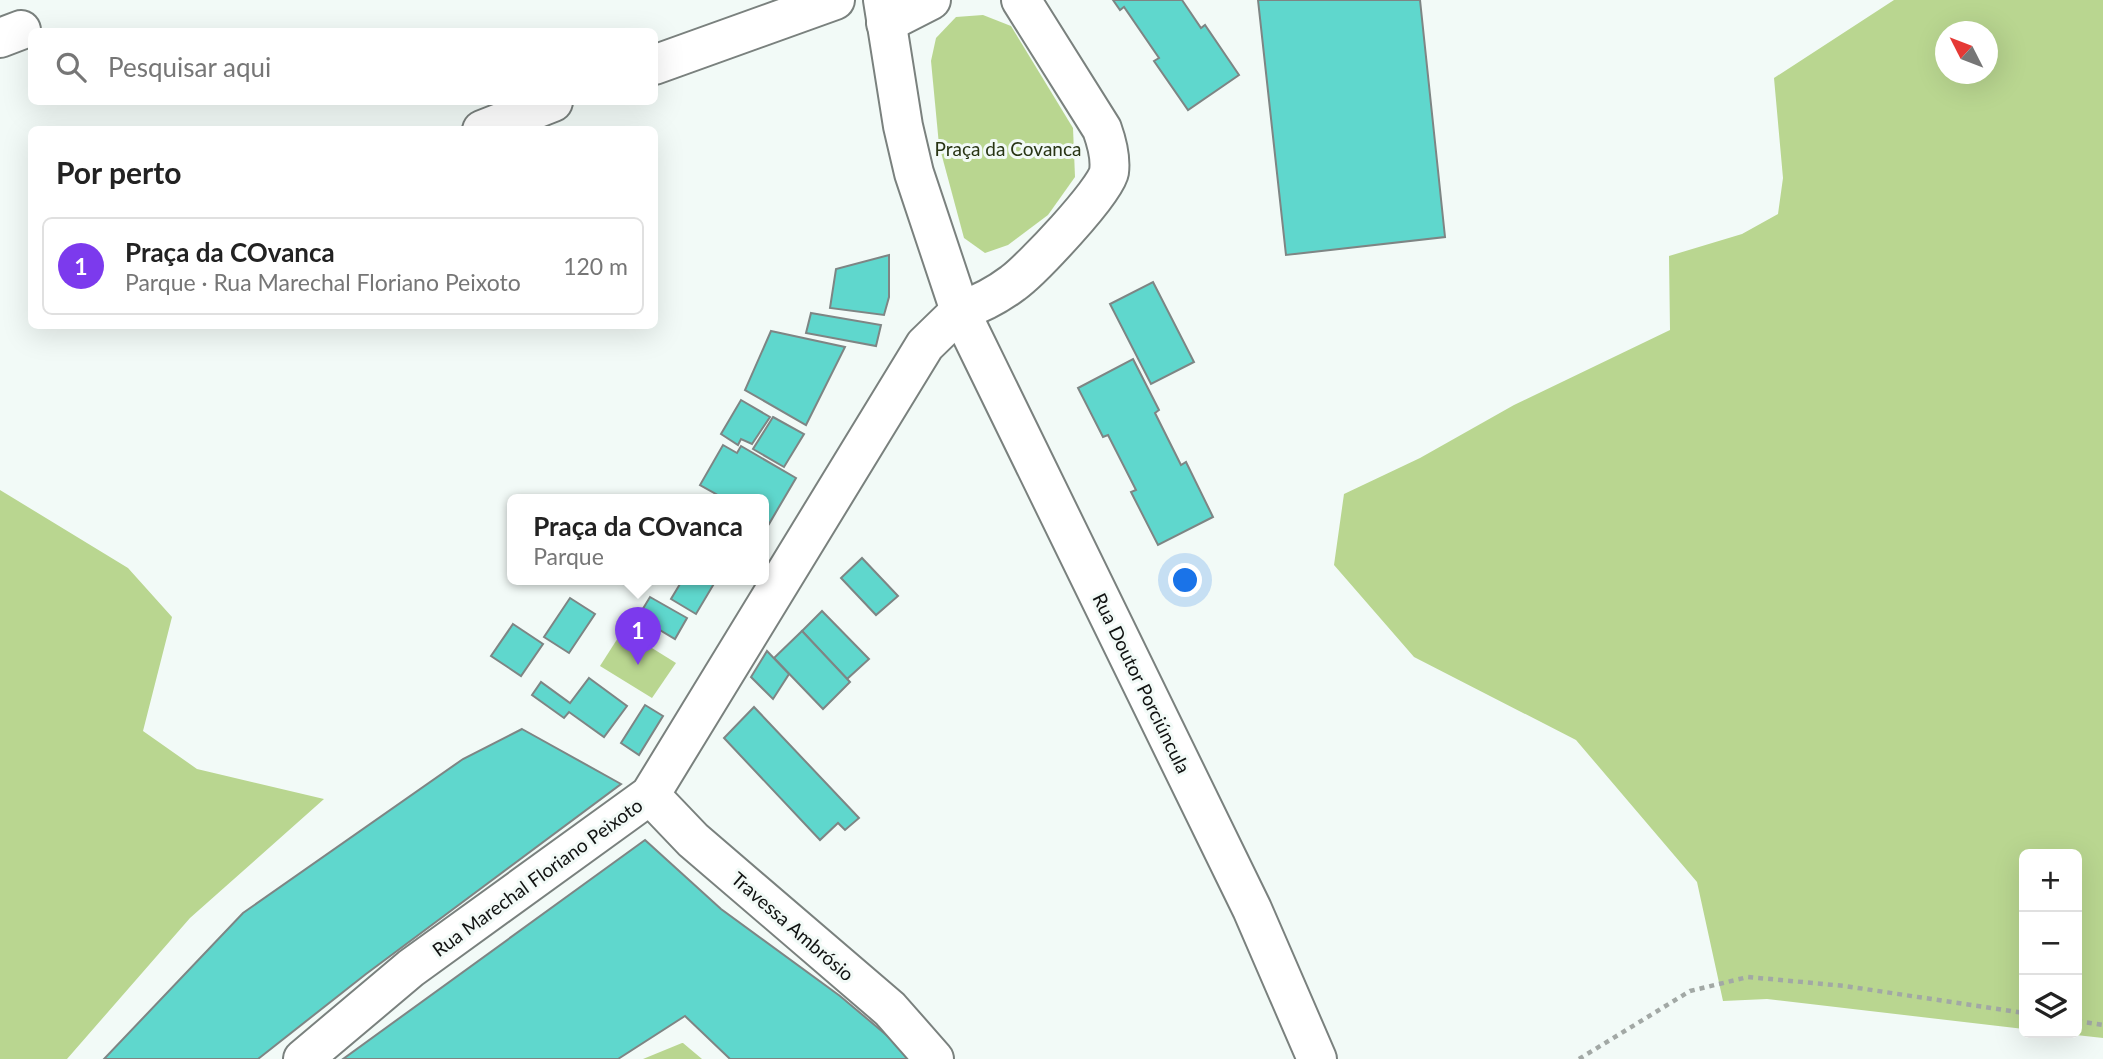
<!DOCTYPE html>
<html lang="pt">
<meta charset="utf-8">
<style>
body{margin:0;font-family:Lato,sans-serif;background:#f6f6f6;color:#222}
.controls{position:absolute;right:21px;bottom:21px;display:grid;overflow:hidden;border-radius:10px;box-shadow:0 7px 28px #0002}
.controls button{width:63px;height:63px;display:grid;place-items:center;padding:0;border:0;border-bottom:2px solid #e0e0e0;background:#fff;color:#222;font:35px sans-serif}
.compass{position:absolute;left:1935px;top:21px;width:63px;height:63px;border-radius:50%;background:#fff;box-shadow:0 7px 28px #0002;rotate:312deg}
.you{position:absolute;left:1186px;top:581px;width:24px;height:24px;margin:-18px;border:5px solid #fff;border-radius:50%;background:#1a73e8;box-shadow:0 0 0 10px #1a73e833}
.badge{display:grid;place-items:center;width:46px;height:46px;border-radius:50%;background:#7c3aed;color:#fff;font-size:23px;font-weight:700}
.pin{position:absolute;translate:-50% -58px;filter:drop-shadow(0 2px 4px #0008)}
.pin::after{content:'';position:absolute;top:37px;width:24px;height:21px;background:inherit;clip-path:polygon(0 0,100% 0,50% 100%)}
.popup{position:absolute;left:507px;top:494px;width:262px;height:91px;box-sizing:border-box;display:grid;place-content:center;border-radius:10px;background:#fff;filter:drop-shadow(0 2px 5px #0005);font-size:23px;white-space:nowrap;color:#767676}
.popup b{font-size:26px;color:#222}
.popup::after{content:'';position:absolute;left:50%;top:100%;margin-left:-14px;border:14px solid transparent;border-top-color:#fff}
.list{margin:0;padding:0;list-style:none}
h2{display:flex;justify-content:space-between;align-items:center;height:91px;margin:0;padding:0 28px;font-size:30px}
h2 small{font-size:23px;font-weight:400;color:#767676}
.list li{display:grid;grid-template-columns:46px 1fr auto;gap:21px;align-items:center;box-sizing:border-box;height:98px;margin:0 14px 14px;padding:0 14px;border:2px solid #e0e0e0;border-radius:10px}
.list b{display:block;font-size:26px;white-space:nowrap}
.list p{margin:0;font-size:23px;white-space:nowrap;color:#767676}
.list em{font-size:23px;font-style:normal;color:#767676}
.icon{flex:none;width:38px;height:38px;fill:none;stroke:currentColor;stroke-width:2;stroke-linecap:round;stroke-linejoin:round}
.map{position:relative;flex:none;width:2103px;height:1059px;overflow:hidden}
.search{position:absolute;background:#fff;box-shadow:0 7px 28px #0002;left:28px;top:28px;width:630px;height:77px;display:flex;align-items:center;gap:18px;box-sizing:border-box;padding:0 24px;border-radius:10px;color:#767676;font-size:26px}
.panel{position:absolute;background:#fff;box-shadow:0 7px 28px #0002;left:28px;top:126px;width:630px;height:203px;border-radius:10px}
.map>svg:first-child{display:block}
.green{fill:#b9d690;fill-rule:evenodd}
.building{fill:#5fd7cd;stroke:#7e8584;stroke-width:2}
.lines{fill:none;stroke-linecap:round;stroke-linejoin:round}
.minor-casing{stroke:#7a817e;stroke-width:42}
.major-casing{stroke:#7a817e;stroke-width:42}
.path{stroke:#a2a8a5;stroke-width:4.5;stroke-dasharray:5 5;stroke-linecap:butt}
.minor{stroke:#fff;stroke-width:38}
.major{stroke:#fff;stroke-width:38}
.labels{text-anchor:middle;dominant-baseline:central;stroke-width:6;stroke-linejoin:round;paint-order:stroke}
.park-label{font-size:19px;fill:#283514;stroke:#f2faf7}
.street-label{font-size:19px;fill:#101211;stroke:#f2faf7}
</style>
<div class="map">
<svg width="2103" height="1059" viewBox="0 0 2103 1059">
<rect width="100%" height="100%" fill="#f2faf7"/>
<!-- green -->
<g class="green">
<path d="M1894 0H2103V1038L2058 1033H2077V854H2024V1029L1767 999 1723 1001 1697 882 1576 740 1414 657 1334 565 1344 494 1420 458 1514 405 1670 330 1669 256 1742 234 1778 214 1783 178 1774 78ZM1946 32H1988V74H1946Z"/>
<polygon points="983,15 1011,26 1073,128 1075,177 1048,215 1008,245 985,253 964,238 939,145 931,61 936,38 956,17"/>
<polygon points="0,490 128,568 172,617 143,731 197,769 324,799 190,918 67,1059 0,1059"/>
<polygon points="623,630 676,663 652,698 600,666"/>
<polygon points="683,1043 702,1059 643,1059 682,1043"/>
</g>
<!-- building -->
<g class="building">
<polygon points="1113,0 1182,0 1201,28 1205,25 1239,75 1188,110 1154,61 1159,58 1124,7 1120,10"/>
<polygon points="1258,0 1420,0 1445,237 1286,255"/>
<polygon points="889,255 889,297 884,315 830,308 836,269"/>
<polygon points="1153,282 1194,362 1151,384 1110,304"/>
<polygon points="811,313 881,325 876,346 806,333"/>
<polygon points="771,331 845,347 806,425 745,390"/>
<polygon points="1133,359 1159,410 1155,413 1181,465 1186,462 1213,517 1158,545 1131,492 1136,490 1108,435 1103,437 1078,388"/>
<polygon points="741,400 770,417 752,444 741,439 738,445 721,434"/>
<polygon points="773,417 804,434 784,467 753,449"/>
<polygon points="723,445 737,453 741,446 796,478 769,524 764,521 764,499 725,499 700,485"/>
<polygon points="862,558 898,596 876,615 841,578"/>
<polygon points="683,579 709,579 715,582 696,614 671,599"/>
<polygon points="650,597 687,618 675,639 638,617"/>
<polygon points="570,598 595,614 569,653 544,637"/>
<polygon points="822,611 869,659 847,679 802,631"/>
<polygon points="513,624 543,644 521,676 491,656"/>
<polygon points="802,631 850,682 823,709 774,658"/>
<polygon points="767,651 789,674 773,699 751,677"/>
<polygon points="589,678 627,706 604,737 569,712 564,718 532,695 541,682 570,703"/>
<polygon points="645,705 663,716 639,755 621,743"/>
<polygon points="754,707 859,818 845,830 838,823 820,840 724,738"/>
<polygon points="522,729 621,784 366,974 258,1059 104,1059 243,913 463,759"/>
<polygon points="645,840 721,909 840,996 915,1059 730,1059 685,1016 618,1059 343,1059"/>
</g>
<g class="lines">
<!-- minor casing -->
<g class="minor-casing">
<g id="minor">
<polyline points="886,23 931,0"/>
<polyline points="0,38 21,30"/>
<polyline points="654,65 835,0"/>
<polyline points="482,130 553,102"/>
<path d="M960 311C980 304 996 296 1013 283 1031 270 1106 191 1109 172 1111 158 1107 143 1102 129L1021 0"/>
<polyline points="650,795 693,840 890,1009 934,1059"/>
</g>
</g>
<!-- major casing -->
<g class="major-casing">
<g id="major">
<polyline points="883,0 903,126 914,173 960,311 1252,909 1317,1059"/>
<polyline points="303,1059 411,968 650,795 925,345 960,311"/>
</g>
</g>
<!-- path -->
<g class="path">
<polyline points="2077,1021 2103,1025"/>
<polyline points="1579,1059 1690,991 1748,977 1845,986 2024,1013"/>
</g>
<!-- minor -->
<use href="#minor" class="minor"/>
<!-- major -->
<use href="#major" class="major"/>
</g>
<g class="labels">
<!-- park labels -->
<g class="park-label">
<text x="1008" y="148">Praça da Covanca</text>
</g>
<!-- street labels -->
<g class="street-label">
<text transform="translate(1142 683) rotate(64)">Rua Doutor Porciúncula</text>
<text transform="translate(537 877) rotate(-36)">Rua Marechal Floriano Peixoto</text>
<text transform="translate(793 926) rotate(41)">Travessa Ambrósio</text>
</g>
</g>
</svg>
<div class="controls">
<button>+</button>
<button>−</button>
<button><svg class="icon" aria-label="layers" viewBox="0 0 24 24"><path d="M12 4l9 5-9 5-9-5zM3 14l9 5 9-5"/></svg></button>
</div>
<svg class="compass" viewBox="-18 -18 36 36"><path d="M0-13l5 13h-10z" fill="#e53935"/><path d="M0 13l5-13h-10z" fill="#767676"/></svg>
<div class="you"></div>
<div class="pin badge" style="left:638px;top:665px">1</div>
<div class="popup"><b>Praça da COvanca</b>Parque</div>
<div class="search"><svg class="icon" aria-label="search" viewBox="0 0 24 24"><circle cx="10" cy="10" r="6"/><path d="M15 15l6 6"/></svg>Pesquisar aqui</div>
<section class="panel">
<h2>Por perto<small></small></h2>
<ul class="list">
<li><span class="badge">1</span><div><b>Praça da COvanca</b><p>Parque · Rua Marechal Floriano Peixoto</p></div><em>120 m</em></li>
</ul>
</section>
</div>
